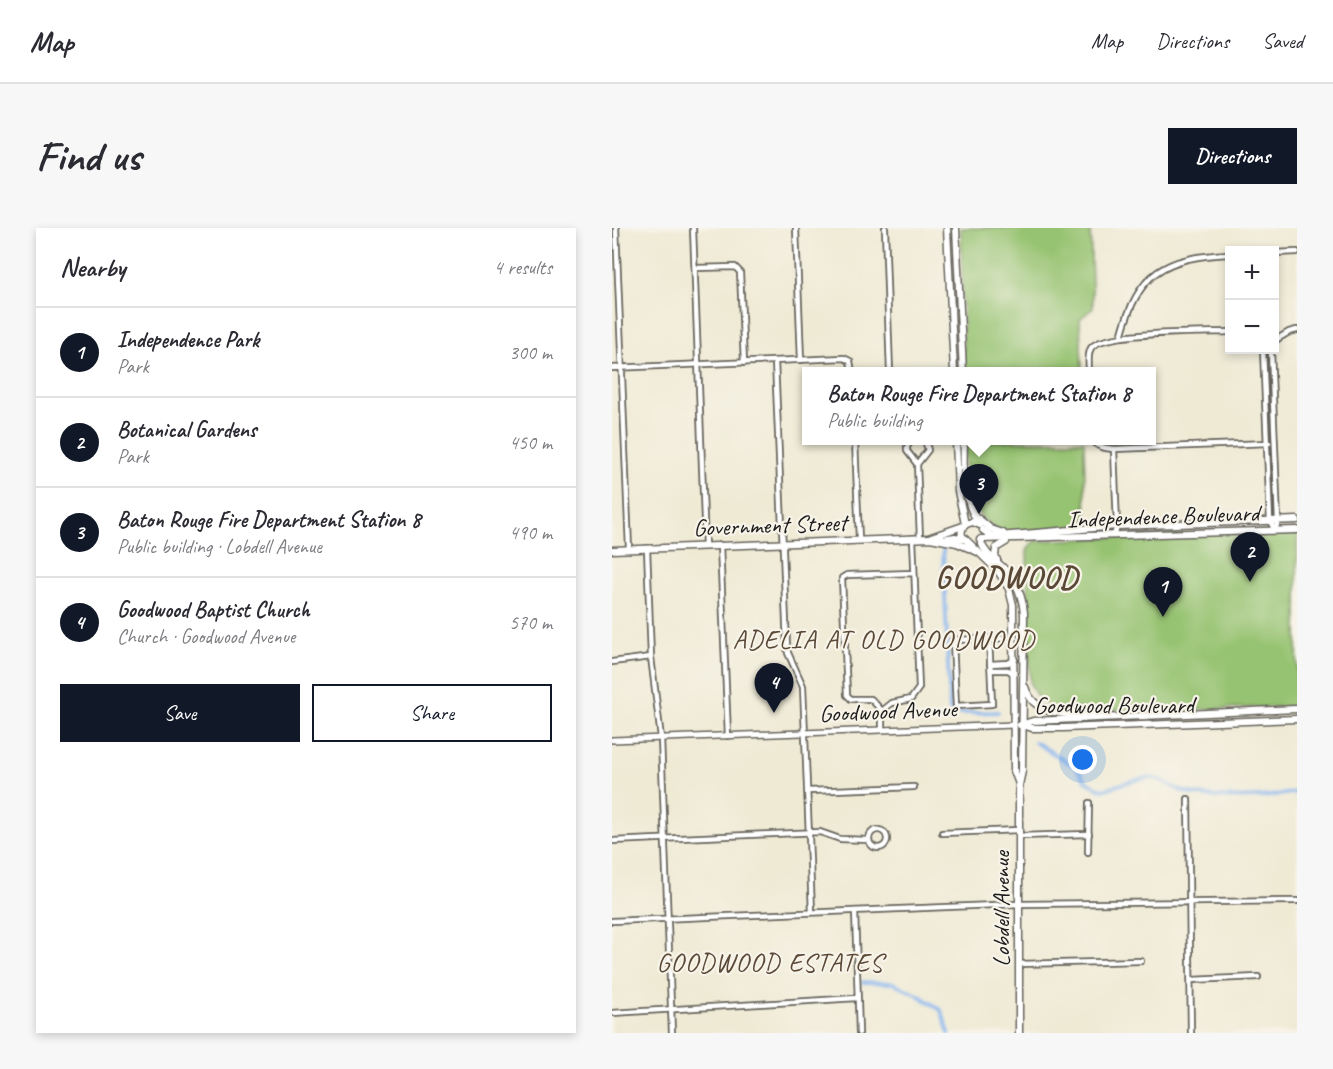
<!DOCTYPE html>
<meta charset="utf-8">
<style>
body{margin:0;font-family:Caveat,sans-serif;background:#f7f7f7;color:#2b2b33}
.controls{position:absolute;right:18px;top:18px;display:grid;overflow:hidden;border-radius:0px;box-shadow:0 3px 9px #0003}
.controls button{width:54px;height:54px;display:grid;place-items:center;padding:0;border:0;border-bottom:2px solid #e1e1e2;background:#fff;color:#2b2b33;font:30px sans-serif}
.you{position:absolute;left:471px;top:532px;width:21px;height:21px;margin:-15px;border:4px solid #fff;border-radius:50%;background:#1a73e8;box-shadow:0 0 0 9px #1a73e833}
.badge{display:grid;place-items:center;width:39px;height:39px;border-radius:50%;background:#111827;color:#fff;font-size:20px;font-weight:700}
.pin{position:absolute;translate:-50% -50px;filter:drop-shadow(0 2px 3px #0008)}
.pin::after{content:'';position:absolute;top:32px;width:21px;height:18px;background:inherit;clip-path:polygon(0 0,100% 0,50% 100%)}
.popup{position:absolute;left:190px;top:139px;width:354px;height:78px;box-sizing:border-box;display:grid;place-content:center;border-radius:0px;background:#fff;filter:drop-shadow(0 2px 4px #0005);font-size:20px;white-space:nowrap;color:#7c7c81}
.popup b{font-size:22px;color:#2b2b33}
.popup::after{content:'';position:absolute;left:50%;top:100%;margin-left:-12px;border:12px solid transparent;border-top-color:#fff}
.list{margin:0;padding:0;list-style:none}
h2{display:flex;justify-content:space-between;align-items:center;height:78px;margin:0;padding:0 24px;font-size:26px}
h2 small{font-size:20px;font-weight:400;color:#7c7c81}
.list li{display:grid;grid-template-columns:39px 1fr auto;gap:18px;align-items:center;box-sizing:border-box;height:90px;padding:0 24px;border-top:2px solid #e1e1e2}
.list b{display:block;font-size:22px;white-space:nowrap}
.list p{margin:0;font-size:20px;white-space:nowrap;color:#7c7c81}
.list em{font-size:20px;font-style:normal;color:#7c7c81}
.actions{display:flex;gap:12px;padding:18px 24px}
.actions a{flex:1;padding:14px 0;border:2px solid #111827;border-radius:0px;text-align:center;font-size:21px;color:#111827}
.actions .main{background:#111827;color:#fff}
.map{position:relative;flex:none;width:685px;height:805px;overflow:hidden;border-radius:0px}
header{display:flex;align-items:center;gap:36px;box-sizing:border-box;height:84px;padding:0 30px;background:#fff;border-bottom:2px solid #e1e1e2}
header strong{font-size:28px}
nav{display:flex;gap:33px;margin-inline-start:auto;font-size:21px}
.intro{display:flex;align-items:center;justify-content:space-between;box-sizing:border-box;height:144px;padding:0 36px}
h1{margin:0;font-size:42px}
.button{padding:15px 27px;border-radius:0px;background:#111827;color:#fff;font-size:21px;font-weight:700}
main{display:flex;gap:36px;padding:0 36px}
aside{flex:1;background:#fff;border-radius:0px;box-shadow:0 3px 9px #0003}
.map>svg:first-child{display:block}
.green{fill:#96c371;stroke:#597046;stroke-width:1.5}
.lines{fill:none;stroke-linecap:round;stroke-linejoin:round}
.canal{stroke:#83b2ed;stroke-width:4}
.minor-casing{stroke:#66645c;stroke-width:8}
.tertiary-casing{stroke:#66645c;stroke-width:8}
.secondary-casing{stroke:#66645c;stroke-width:9}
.minor{stroke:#fff;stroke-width:4.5}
.tertiary{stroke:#fff;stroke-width:5}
.secondary{stroke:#fff;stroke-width:6}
.labels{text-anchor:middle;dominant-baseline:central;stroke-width:4.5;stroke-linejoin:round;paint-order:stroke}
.street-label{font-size:24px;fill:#1c1c1c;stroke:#f7f3e8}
.neighbourhood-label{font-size:26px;letter-spacing:1.5px;fill:#5a4937;stroke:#f7f3e8}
.district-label{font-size:30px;font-weight:bold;letter-spacing:1.5px;fill:#5a4937;stroke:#f7f3e8}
</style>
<header>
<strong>Map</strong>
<nav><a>Map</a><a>Directions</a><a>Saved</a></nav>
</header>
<div class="intro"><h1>Find us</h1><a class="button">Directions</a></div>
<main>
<aside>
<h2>Nearby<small>4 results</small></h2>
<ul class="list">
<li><span class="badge">1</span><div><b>Independence Park</b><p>Park</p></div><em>300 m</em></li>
<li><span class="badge">2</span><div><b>Botanical Gardens</b><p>Park</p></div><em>450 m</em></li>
<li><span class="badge">3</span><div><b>Baton Rouge Fire Department Station 8</b><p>Public building · Lobdell Avenue</p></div><em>490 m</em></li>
<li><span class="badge">4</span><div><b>Goodwood Baptist Church</b><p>Church · Goodwood Avenue</p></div><em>570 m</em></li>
</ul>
<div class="actions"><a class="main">Save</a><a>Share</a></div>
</aside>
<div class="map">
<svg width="685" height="805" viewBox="0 0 685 805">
<rect width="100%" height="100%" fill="#f7f3e8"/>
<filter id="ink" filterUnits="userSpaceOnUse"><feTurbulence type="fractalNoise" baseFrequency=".0167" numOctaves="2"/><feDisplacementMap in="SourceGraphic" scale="12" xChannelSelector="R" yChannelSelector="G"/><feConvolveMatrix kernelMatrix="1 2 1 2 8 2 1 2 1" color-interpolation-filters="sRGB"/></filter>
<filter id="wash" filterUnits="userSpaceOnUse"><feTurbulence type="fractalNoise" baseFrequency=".008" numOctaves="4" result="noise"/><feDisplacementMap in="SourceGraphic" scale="24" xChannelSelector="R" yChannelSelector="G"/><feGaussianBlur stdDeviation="1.35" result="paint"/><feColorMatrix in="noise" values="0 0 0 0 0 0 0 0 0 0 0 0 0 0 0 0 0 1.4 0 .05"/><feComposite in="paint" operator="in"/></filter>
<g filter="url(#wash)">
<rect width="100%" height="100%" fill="#efead4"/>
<!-- green -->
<g class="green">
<polygon points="349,0 478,0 481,80 468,91 470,143 352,143"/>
<path d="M353 213H472L474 299 397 304C388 304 383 301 376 295 350 274 354 243 353 213Z"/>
<path d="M685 302V478L540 483 452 481C434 480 424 472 418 455L415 323 419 316 424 313Z"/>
</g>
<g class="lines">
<!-- canal -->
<g class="canal">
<polyline points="331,322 338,482 343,485 386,484"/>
<path d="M423 514 465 540 475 554 491 562C505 558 521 551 536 550 548 549 559 559 570 563 600 573 654 570 685 564"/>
<polyline points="251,754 281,755 306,767 329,782 337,805"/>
</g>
</g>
</g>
<g filter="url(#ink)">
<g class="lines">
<!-- minor casing -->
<g class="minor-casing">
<g id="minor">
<polyline points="4,0 17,321"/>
<polyline points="81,0 93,318"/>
<polyline points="184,0 189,132"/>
<polyline points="273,0 278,144"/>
<polyline points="662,25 685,24"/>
<polyline points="83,40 123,39 128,44 132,135"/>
<path d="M509 109C526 44 552 29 618 26"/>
<polyline points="662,113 677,104 685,102"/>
<polyline points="651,122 658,293 663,303 666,293 659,122"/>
<polyline points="163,133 175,418 176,425 191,458 200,684"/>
<polyline points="0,140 232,130 238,133 240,144"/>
<path d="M477 144C477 136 475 127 479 120 490 103 595 105 618 104"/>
<polyline points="243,212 247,312"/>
<polyline points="299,212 295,219 295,223 305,236 308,310"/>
<path d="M481 212C485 220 494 220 502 221L657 215"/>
<polyline points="502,221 505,298 502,308"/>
<polyline points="305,236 316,222 313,212"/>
<polyline points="301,310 307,460 299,471 280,475 270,483 259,471 239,471 235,467 230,350 235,347 302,345"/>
<polyline points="108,317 116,508"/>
<polyline points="35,320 39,429 49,510 60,805"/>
<polyline points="377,410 380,476 344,478 341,412 403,410"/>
<polyline points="0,434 39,429"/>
<polyline points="378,436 396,435 403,432"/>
<polyline points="379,442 396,442 402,446"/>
<polyline points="270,483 270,502"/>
<polyline points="196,563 302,559"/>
<polyline points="576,571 579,805"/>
<circle cx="266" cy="611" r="9"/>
<polyline points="330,605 407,602"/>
<polyline points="407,608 477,606"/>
<polyline points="0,613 208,604 228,611 257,612"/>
<polyline points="476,624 477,575"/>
<polyline points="243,683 247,805"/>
<polyline points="0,693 407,676 685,673"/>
<polyline points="407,736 529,733"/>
<polyline points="579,752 646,749"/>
<polyline points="0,785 245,770"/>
</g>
</g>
<!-- tertiary casing -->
<g class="tertiary-casing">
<polyline id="tertiary" points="0,512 402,497"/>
</g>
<!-- secondary casing -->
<g class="secondary-casing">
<g id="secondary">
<polyline points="335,0 342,144"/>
<polyline points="344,0 351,144"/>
<polyline points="344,212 346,263 353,296"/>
<path d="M352 212C351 242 350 270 367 296"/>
<polyline points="367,291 379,301 391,305"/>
<path d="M368 297 361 294C353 295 348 300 350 308L386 343 397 361 401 377 402 543 407 556"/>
<polyline points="371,302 378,307 387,308 505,298 685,292"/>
<polyline points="319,309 351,298"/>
<polyline points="330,311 343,309 351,311"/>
<polyline points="369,311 685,302"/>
<path d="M368 312C372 323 377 328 386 335 402 348 410 364 412 385L410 543 407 557V805"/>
<polyline points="0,322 318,310 345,315 366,324"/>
<polyline points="385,332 383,328 384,320 394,314"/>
<path d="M413 459C423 490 457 486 483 487"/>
<polyline points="408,497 421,493 685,481"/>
<polyline points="411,497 420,500 451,500 685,491"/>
</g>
</g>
<!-- minor -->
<use href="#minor" class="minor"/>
<!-- tertiary -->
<use href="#tertiary" class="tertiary"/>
<!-- secondary -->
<use href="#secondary" class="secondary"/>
</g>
</g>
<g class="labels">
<!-- street labels -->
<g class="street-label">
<text transform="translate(551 288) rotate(-2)">Independence Boulevard</text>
<text transform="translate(158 297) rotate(-2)">Government Street</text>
<text x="502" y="477">Goodwood Boulevard</text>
<text transform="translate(276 483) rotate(-2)">Goodwood Avenue</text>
<text transform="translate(389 681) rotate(-90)">Lobdell Avenue</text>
</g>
<!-- neighbourhood labels -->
<g class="neighbourhood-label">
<text x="272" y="411">ADELIA AT OLD GOODWOOD</text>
<text x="158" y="734">GOODWOOD ESTATES</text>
</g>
<!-- district labels -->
<g class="district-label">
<text x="395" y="349">GOODWOOD</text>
</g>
</g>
</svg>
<div class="controls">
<button>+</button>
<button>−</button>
</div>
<div class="you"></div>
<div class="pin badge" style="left:551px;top:389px">1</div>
<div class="pin badge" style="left:638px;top:354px">2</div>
<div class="pin badge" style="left:367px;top:286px">3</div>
<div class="popup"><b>Baton Rouge Fire Department Station 8</b>Public building</div>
<div class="pin badge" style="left:162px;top:485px">4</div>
</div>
</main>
